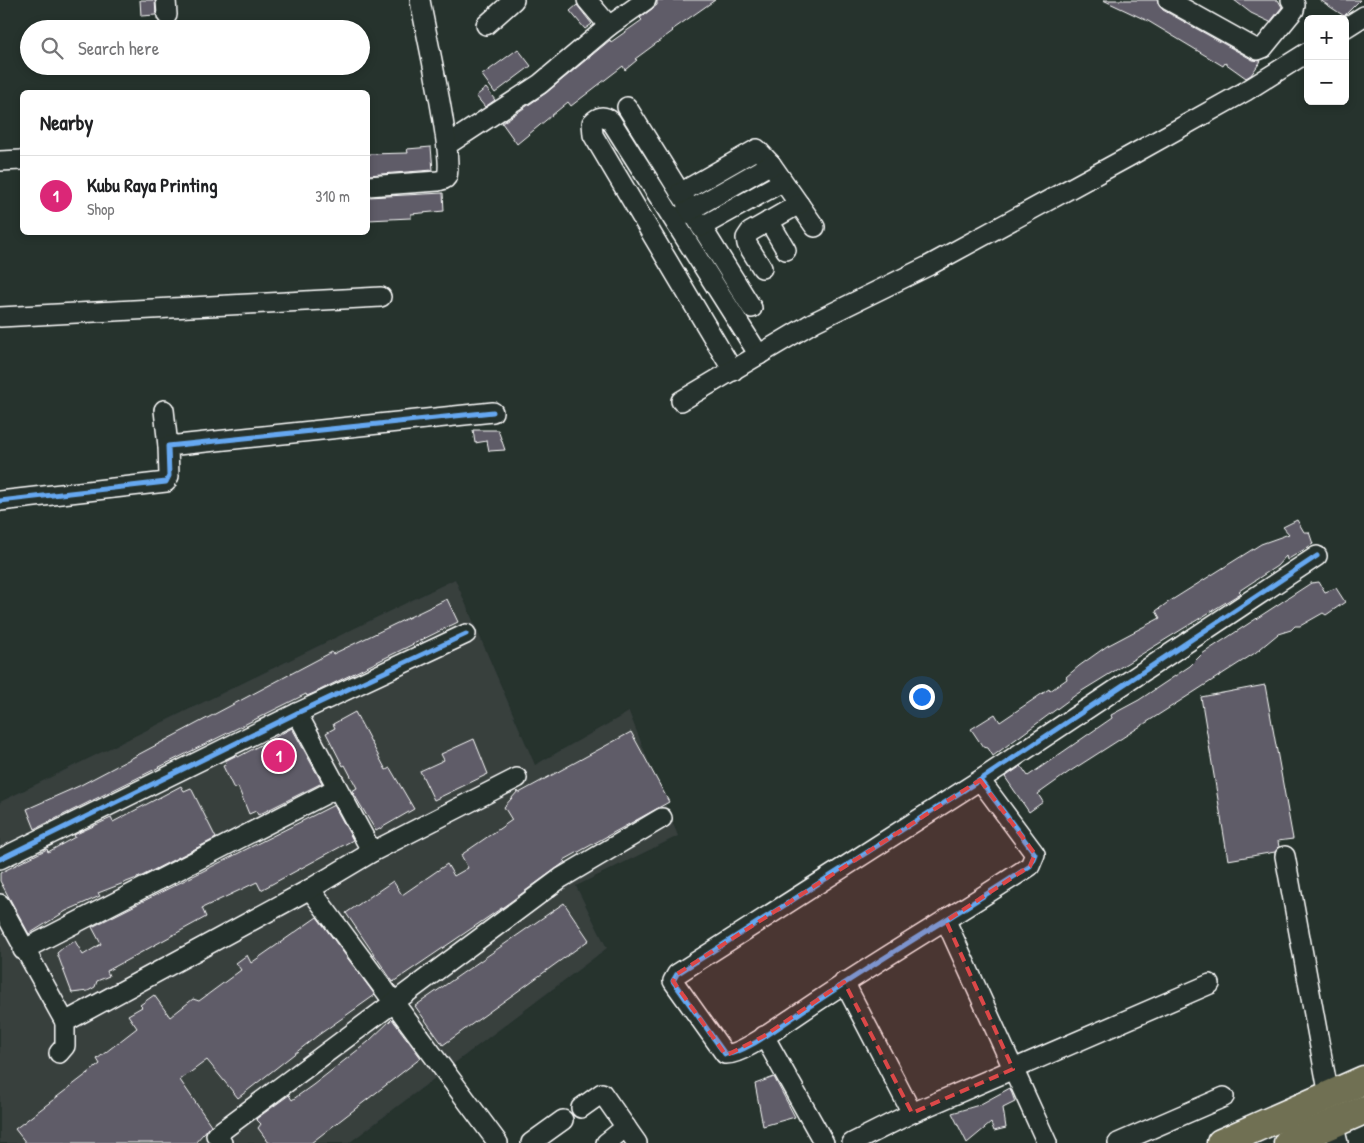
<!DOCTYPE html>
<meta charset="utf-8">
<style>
body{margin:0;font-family:"Patrick Hand",sans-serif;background:#f2f2f2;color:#202124}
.controls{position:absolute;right:15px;top:15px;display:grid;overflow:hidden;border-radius:8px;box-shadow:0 2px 8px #0003}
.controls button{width:45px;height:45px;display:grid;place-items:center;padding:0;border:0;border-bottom:1px solid #e0e0e0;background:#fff;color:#202124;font:25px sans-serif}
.you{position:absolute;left:921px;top:696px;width:18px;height:18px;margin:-12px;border:4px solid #fff;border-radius:50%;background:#1a73e8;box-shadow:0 0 0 8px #1a73e833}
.badge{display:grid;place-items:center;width:32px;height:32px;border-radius:50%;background:#db2777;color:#fff;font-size:16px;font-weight:700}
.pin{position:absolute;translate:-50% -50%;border:2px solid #fff;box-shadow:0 1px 5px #0006}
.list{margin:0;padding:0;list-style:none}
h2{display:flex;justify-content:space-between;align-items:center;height:65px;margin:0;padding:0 20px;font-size:21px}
h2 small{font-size:16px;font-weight:400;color:#757577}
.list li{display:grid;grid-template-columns:32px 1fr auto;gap:15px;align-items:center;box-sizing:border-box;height:80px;padding:0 20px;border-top:1px solid #e0e0e0}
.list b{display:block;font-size:19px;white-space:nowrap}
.list p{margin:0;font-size:16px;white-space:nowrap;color:#757577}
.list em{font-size:16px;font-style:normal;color:#757577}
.icon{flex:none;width:28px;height:28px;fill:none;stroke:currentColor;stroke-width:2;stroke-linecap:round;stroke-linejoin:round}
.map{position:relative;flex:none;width:1364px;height:1143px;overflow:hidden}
.search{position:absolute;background:#fff;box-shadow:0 2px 8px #0003;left:20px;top:20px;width:350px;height:55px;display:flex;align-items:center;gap:12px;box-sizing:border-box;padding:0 18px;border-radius:28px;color:#757577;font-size:19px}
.panel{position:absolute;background:#fff;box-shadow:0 2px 8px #0003;left:20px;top:90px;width:350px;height:145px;border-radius:8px}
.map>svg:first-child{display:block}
.built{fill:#373f3e}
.building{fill:#5f5c67;stroke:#fff}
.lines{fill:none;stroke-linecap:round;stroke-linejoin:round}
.minor-casing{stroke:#fff;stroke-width:22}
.highway-casing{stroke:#fff;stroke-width:31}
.minor{stroke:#26332d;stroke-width:19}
.highway{stroke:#707052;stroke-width:28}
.cycleway-casing{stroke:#26332d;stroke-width:8}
.cycleway{stroke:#66a8f1;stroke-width:5}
.marked{fill:#dc4848;fill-opacity:0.2;stroke:#dc4848;stroke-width:4;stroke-dasharray:10 6;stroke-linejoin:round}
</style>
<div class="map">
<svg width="1364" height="1143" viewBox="0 0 1364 1143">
<rect width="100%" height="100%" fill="#26332d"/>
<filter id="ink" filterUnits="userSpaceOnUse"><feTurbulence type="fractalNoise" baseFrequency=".02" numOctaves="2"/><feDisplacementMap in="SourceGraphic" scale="10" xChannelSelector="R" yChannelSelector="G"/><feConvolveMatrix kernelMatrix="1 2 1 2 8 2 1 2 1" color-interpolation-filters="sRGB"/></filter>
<g filter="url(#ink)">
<!-- built -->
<polygon class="built" points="455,579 535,765 629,712 678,836 576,886 607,948 349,1143 0,1143 0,802"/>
<!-- building -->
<g class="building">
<polygon points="140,0 155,0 156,15 141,16"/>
<polygon points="657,0 715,0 672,30 673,31 635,59 637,60 625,70 623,66 571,106 568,102 517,144 502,123 546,93 610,40 611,42 642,20 640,18 657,5"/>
<polygon points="1103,0 1157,0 1163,10 1253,60 1261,61 1251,75 1246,78 1225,63 1223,66 1148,21"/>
<polygon points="1234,0 1278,0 1282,7 1270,22 1251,13"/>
<polygon points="1320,0 1360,0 1344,16"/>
<polygon points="577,5 592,24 585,29 570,11"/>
<polygon points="518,49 531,66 495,93 482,75"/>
<polygon points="486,88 495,100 485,107 476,96"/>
<polygon points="431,147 433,170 368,175 368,154 408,153 407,149"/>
<polygon points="443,193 444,211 411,214 411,218 368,220 368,197"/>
<polygon points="473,430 498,430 505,450 489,451 487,441 475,443"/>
<polygon points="1297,520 1304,532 1309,532 1313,544 1287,560 1286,556 1277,566 1239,591 1241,593 1077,694 993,756 988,748 983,747 971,729 995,714 1000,722 1049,689 1050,691 1067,679 1066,677 1079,666 1107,646 1160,618 1156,611 1167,603 1261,544 1289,534 1283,527"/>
<polygon points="1319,582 1325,592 1336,588 1345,602 1326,615 1323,613 1300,626 1295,626 1291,630 1278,634 1255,653 1069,772 1038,794 1043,802 1029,812 1005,777 1021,766 1028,776 1112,718 1111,715 1139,700 1190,666 1202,654 1311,583"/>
<polygon points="447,599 458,622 314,693 307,696 306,694 35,829 27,809 79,786 332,652 333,654"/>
<polygon points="1265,685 1293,839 1278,841 1279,847 1275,852 1228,860 1201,697"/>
<polygon points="355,712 386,770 390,768 414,809 376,831 352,791 357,788 345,765 343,766 326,733 335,728 333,724"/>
<polygon points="292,728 322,783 258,815 256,811 249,814 238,787 234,789 223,766 227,764 225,761 237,755 238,757"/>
<polygon points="631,732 669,802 564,860 565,862 506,905 393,982 346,913 393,881 402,895 447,864 454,876 468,868 461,855 512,820 504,807 518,791 519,793"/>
<polygon points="474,739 488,774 434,800 420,771 444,760 441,754"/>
<polygon points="181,786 184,791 191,788 216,838 142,876 98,893 100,896 66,911 29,934 0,881 0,873 47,849 48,852 75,837 74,835 111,818 113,822"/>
<polygon points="334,805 353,840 261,890 257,882 202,908 206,917 107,971 109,976 97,981 95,987 88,991 72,993 57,953 65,946 75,941 83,955 101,944 92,927"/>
<polygon points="564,903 589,940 443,1045 415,1006"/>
<polygon points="317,917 375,995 317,1036 238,1098 207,1060 180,1080 211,1125 195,1143 26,1143 15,1129 100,1064 97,1059 137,1028 128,1015 142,1007 140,1005 154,995 170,1017 193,999 199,1001 241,970 236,963 247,955 251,963"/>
<polygon points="392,1019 421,1058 311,1143 269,1143 258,1128 261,1124 256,1119 289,1095 292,1100 313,1085 368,1042"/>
<polygon points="774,1077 795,1117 763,1126 755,1084"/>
<polygon points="1010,1088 1015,1102 1003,1108 1006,1128 994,1131 991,1123 967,1143 952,1113 979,1105"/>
</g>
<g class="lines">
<!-- minor casing -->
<g class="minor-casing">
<g id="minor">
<polyline points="166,0 167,15"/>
<polyline points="587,0 609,26"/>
<polyline points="1168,0 1258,50 1263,48 1294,10 1295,5 1291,0"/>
<polyline points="486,25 514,0"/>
<polyline points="1345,28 1364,16"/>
<polyline points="627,107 752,308"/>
<polyline points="447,145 540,84 609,26 646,0"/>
<polyline points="0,161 22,160"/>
<path d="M368 186 438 181C442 180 446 180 447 176 454 154 425 30 420 0"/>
<polyline points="680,193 757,149 771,164"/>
<polyline points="680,216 771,164 815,227"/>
<polyline points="769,221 786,250"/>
<polyline points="701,227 782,182"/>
<polyline points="762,268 747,244 746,238 750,232 799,204"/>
<polyline points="0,317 381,297"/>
<path d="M733 371 593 135 592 123C598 116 604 115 611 121L759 355"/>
<polyline points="681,401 814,322 928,266 1128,157 1246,91 1308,52"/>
<polyline points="164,410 168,446"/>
<polyline points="0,501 166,482 169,476 168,446 493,412"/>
<polyline points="297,713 372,852"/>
<path d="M980 780 1035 854 1030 866C951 918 869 965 791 1019 777 1028 740 1056 725 1054L673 981 677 974 980 780 1317 556"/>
<polyline points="1285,856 1329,1096"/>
<polyline points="0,859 297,713 466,634"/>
<polyline points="310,889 498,1143"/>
<polyline points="0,904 65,1022"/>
<polyline points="946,921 1047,1143"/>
<polyline points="23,950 337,788"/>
<polyline points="844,982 912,1113"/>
<polyline points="764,1036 824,1143"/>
<polyline points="59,1053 65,1046 65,1022 310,889 372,852 517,778"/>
<polyline points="581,1108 602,1093 637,1143"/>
<polyline points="1333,1123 1338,1143"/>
<polyline points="222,1143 216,1135 561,878 662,818"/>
<polyline points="531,1143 563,1120"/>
<polyline points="606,1143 626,1127"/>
<polyline points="852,1143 912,1113 1210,984"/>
<polyline points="1118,1143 1224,1097"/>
</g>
</g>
<!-- highway casing -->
<g class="highway-casing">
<g id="highway">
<polyline points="1221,1143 1364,1080"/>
<polyline points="1288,1143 1364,1110"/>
</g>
</g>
<!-- minor -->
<use href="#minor" class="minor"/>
<!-- highway -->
<use href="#highway" class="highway"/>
<!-- cycleway casing -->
<g class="cycleway-casing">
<g id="cycleway">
<polyline points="0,501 166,482 169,476 168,446 493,412"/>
<path d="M980 780 1035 854 1030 866C951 918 869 965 791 1019 777 1028 740 1056 725 1054L673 981 677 974 980 780 1317 556"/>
<polyline points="0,859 297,713 466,634"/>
</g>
</g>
<!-- cycleway -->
<use href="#cycleway" class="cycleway"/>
</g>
</g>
<!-- marked area -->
<path class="marked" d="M980 780 1035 854 1030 866 946 921 1013 1069 912 1113 844 982 764 1036 729 1054H725L673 981 677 974Z"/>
</svg>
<div class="controls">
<button>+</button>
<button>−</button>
</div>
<div class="you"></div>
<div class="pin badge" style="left:279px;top:756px">1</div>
<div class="search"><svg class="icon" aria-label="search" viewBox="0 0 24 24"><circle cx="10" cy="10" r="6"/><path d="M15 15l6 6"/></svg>Search here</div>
<section class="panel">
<h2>Nearby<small></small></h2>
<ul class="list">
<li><span class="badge">1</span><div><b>Kubu Raya Printing</b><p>Shop</p></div><em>310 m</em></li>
</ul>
</section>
</div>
